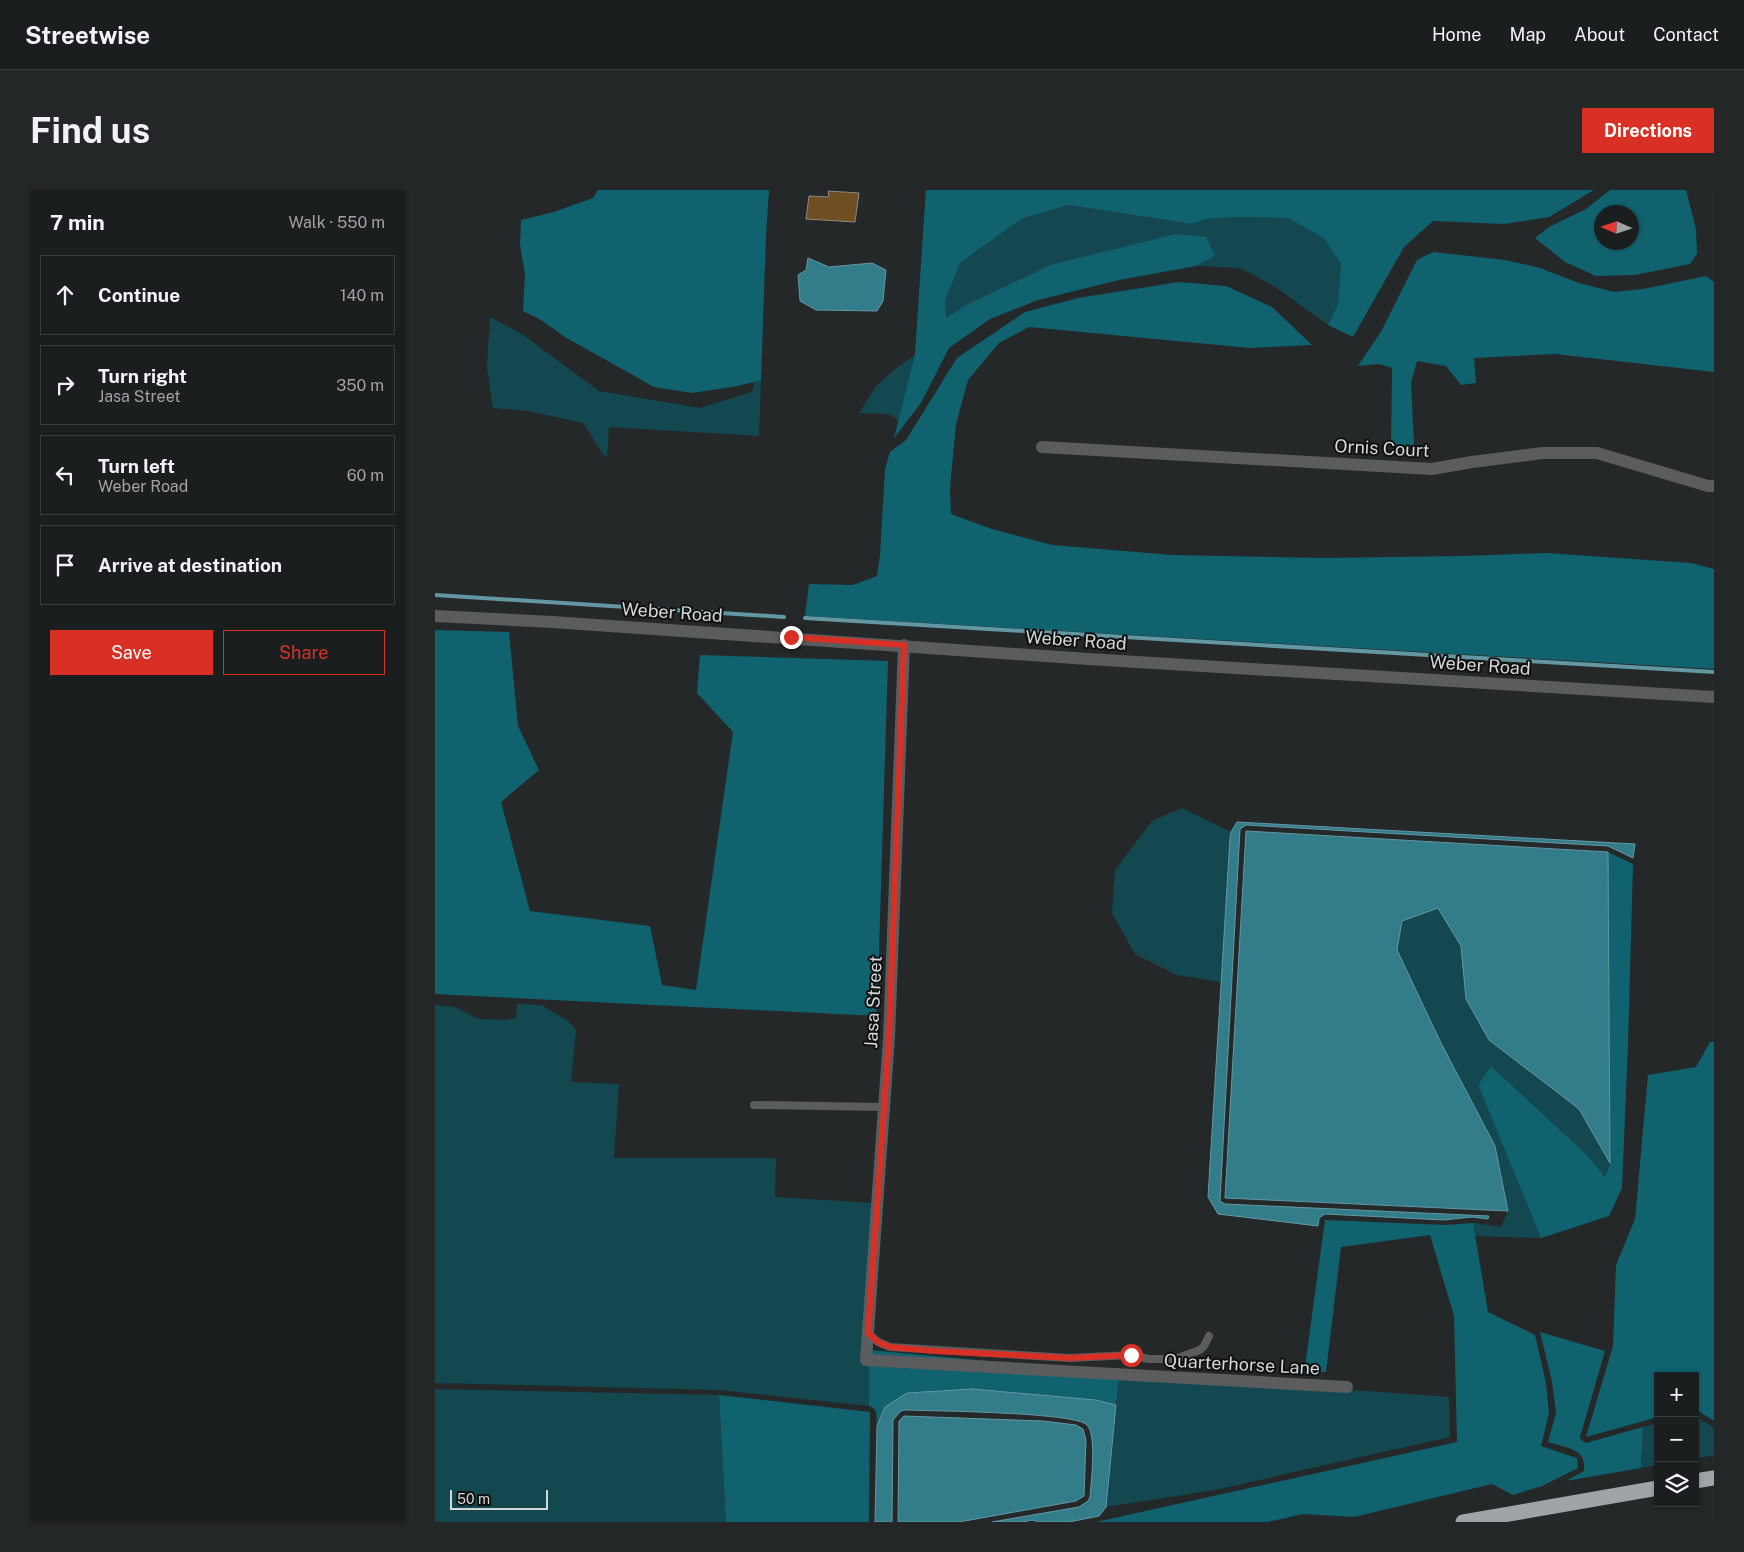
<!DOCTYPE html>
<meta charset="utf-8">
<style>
body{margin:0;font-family:"Public Sans",sans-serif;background:#242728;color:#f1f3f6}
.controls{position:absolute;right:15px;bottom:15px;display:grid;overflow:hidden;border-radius:0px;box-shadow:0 1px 4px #0004}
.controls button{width:45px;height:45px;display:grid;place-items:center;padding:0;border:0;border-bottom:1px solid #393c3d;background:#1b1e1f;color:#f1f3f6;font:25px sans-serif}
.compass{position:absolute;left:1159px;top:15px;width:45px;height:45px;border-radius:50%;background:#1b1e1f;box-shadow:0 1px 4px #0004;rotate:273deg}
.scale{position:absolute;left:15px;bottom:12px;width:98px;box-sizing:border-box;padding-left:5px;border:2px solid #d4d7d8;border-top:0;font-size:14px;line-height:18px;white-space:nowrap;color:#d4d7d8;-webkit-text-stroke:4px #0f1111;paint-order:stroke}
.stop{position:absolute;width:15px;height:15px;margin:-11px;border:4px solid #d93025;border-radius:50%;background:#fff}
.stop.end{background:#d93025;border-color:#fff;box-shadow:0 1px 5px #0008}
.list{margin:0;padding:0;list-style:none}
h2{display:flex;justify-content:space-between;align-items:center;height:65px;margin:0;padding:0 20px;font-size:21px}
h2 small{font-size:16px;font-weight:400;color:#a0a2a4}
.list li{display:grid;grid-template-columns:32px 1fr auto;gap:15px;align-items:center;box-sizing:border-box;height:80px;margin:0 10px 10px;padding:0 10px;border:1px solid #393c3d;border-radius:0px}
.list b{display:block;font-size:19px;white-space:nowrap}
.list p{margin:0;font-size:16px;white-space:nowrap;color:#a0a2a4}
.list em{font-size:16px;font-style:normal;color:#a0a2a4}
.actions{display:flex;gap:10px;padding:15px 20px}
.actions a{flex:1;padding:11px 0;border:1px solid #d93025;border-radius:0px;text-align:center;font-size:18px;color:#d93025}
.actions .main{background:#d93025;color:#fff}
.icon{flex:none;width:28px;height:28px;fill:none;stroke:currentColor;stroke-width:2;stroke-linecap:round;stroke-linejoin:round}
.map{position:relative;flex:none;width:1279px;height:1332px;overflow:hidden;border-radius:0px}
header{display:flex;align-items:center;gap:30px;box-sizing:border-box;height:70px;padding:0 25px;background:#1b1e1f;border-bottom:1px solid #393c3d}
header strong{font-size:24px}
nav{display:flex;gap:28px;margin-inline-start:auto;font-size:18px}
.intro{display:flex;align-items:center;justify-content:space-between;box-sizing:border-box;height:120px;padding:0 30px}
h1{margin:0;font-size:35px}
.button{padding:12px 22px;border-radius:0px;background:#d93025;color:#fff;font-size:18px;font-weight:700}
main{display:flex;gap:30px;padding:0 30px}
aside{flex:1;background:#1b1e1f;border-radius:0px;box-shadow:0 1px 4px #0004}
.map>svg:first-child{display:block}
.green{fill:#144851}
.forest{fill:#10626f;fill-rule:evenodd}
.water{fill:#337d8b;stroke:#6398a2}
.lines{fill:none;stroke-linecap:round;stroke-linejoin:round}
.stream{stroke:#6398a2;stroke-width:4}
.building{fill:#6f4e21;stroke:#8c8985}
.service{stroke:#5a5c5d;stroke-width:8}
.minor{stroke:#5a5c5d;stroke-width:12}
.tertiary{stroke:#5a5c5d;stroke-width:12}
.motorway{stroke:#9fa5a7;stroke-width:15}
.route{stroke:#d93025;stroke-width:6}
.labels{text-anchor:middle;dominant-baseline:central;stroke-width:4;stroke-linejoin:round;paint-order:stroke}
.street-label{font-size:18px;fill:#d4d7d8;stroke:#0f1111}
</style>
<header>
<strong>Streetwise</strong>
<nav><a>Home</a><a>Map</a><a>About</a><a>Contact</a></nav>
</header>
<div class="intro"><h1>Find us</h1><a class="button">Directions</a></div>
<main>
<aside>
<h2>7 min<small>Walk · 550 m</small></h2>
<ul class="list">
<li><svg class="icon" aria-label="ahead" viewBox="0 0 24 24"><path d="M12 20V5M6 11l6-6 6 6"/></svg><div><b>Continue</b></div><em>140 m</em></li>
<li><svg class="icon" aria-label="right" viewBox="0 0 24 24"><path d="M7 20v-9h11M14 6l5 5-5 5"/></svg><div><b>Turn right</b><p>Jasa Street</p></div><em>350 m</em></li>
<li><svg class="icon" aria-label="left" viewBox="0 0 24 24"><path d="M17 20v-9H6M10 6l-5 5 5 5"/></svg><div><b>Turn left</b><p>Weber Road</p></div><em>60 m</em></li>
<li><svg class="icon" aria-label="arrive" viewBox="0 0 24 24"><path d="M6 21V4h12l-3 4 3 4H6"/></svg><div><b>Arrive at destination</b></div></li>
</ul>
<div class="actions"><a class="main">Save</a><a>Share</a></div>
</aside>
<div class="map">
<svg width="1279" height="1332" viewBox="0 0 1279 1332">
<rect width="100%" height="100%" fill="#242829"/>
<!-- green -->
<g class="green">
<polygon points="491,0 494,129 464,231 453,224 424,223 441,196 464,176 480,165"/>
<polygon points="632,15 757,34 771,29 803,27 853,28 890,48 906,74 903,114 893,135 839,96 805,78 761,76 780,66 531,115 511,129 510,111 525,73 586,29"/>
<polygon points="55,127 87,144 164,201 265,218 316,202 318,199 319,192 326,190 324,246 174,237 172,267 168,264 148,233 93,221 58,218 52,178"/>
<polygon points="747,618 796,642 786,792 742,785 700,764 677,723 680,680 717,631"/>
<polygon points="1003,718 1026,756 1031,809 1103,888 1144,919 1175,973 1169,988 1152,965 1056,876 1043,895 1106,1048 1038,1046 1038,1033 1066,1037 1073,1021 1060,956 1006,853 962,760 967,731"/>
<polygon points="82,814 107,815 133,831 141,840 136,892 184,894 179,968 341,968 340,1007 438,1013 434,1216 285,1200 0,1193 0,815 19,817 43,829 68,830 81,828"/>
<polygon points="685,1183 1014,1207 1015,1247 780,1300 671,1317"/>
<polygon points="0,1199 284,1205 291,1332 0,1332"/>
<polygon points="1260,1226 1279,1238 1279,1265 1260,1269"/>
<polygon points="1223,1233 1223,1275 1206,1278 1208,1237"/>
</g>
<!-- forest -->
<g class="forest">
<polygon points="163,0 334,0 331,44 326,190 303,196 257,203 219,197 130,147 106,130 88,121 90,85 85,55 86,30 119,22 158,8"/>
<polygon points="491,0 1159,0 1114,27 1069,34 998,31 969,57 918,147 893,135 903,114 906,74 889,48 853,28 803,27 771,29 757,34 633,15 586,29 525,73 510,111 511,128 531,115 616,75 741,44 771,47 780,66 761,76 684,90 603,110 555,129 514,158 486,213 459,248 480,165"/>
<path d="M1175 0H1251L1261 39 1262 64 1255 74 1200 85 1161 86 1130 72 1100 48 1114 37 1151 19ZM1166 22H1196V52H1166Z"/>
<polygon points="998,62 1070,70 1105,78 1144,93 1179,102 1208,99 1271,86 1279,92 1279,182 1120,164 1039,168 1041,193 1026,195 1011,176 982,171 976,192 979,255 956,258 957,178 944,174 923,176 947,140 982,70"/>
<polygon points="744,92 791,96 837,117 877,155 815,158 594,137 564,153 533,190 521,234 515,298 516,324 557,339 617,355 737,365 890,368 1025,366 1112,363 1256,373 1279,379 1279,479 370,426 374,394 418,395 442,386 445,365 450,279 455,262 471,250 522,168 590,122 643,108"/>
<polygon points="0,440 74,442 83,536 104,580 66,612 95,721 215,736 227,795 261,800 298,542 262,503 265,465 453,471 442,826 0,804"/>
<polygon points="1173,662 1198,674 1193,855 1187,998 1174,1026 1106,1048 1043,895 1056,876 1152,965 1170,987 1175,973"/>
<polygon points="1275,852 1279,852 1279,1231 1260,1219 1260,1186 1223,1186 1223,1227 1151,1247 1178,1156 1181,1075 1200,1029 1213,885 1261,877"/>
<polygon points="890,1030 1010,1035 1038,1033 1053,1122 1100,1145 1111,1193 1114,1223 1106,1256 1142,1268 1143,1278 1107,1296 1078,1305 1057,1294 919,1327 868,1324 833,1332 661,1332 1022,1252 1019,1126 995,1045 906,1057 891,1182 869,1184"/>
<path d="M1105 1142 1170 1161 1145 1247 1146 1250 1151 1253 1208 1237 1206 1278 1131 1291 1149 1281C1152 1258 1131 1258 1113 1252L1121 1223 1117 1192Z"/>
<path d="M434 1160 685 1183 681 1215 661 1210 537 1199 472 1203 450 1217 442 1236C441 1227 444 1219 434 1216Z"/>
<polygon points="284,1205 435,1222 434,1332 291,1332"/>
</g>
<!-- water -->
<g class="water">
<polygon points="373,68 394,77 437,73 451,80 448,111 442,121 381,120 365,111 363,85 371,80"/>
<polygon points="802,632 1200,654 1198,668 1173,656 811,635 805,639 785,1011 790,1014 1054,1026 1053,1029 1037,1027 1009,1030 890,1024 884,1028 883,1036 783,1024 773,1007 795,648 796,642"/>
<polygon points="811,641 1173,662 1175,973 1144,919 1054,850 1031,809 1026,756 1003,718 967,731 962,760 1006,853 1060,956 1073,1021 790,1008"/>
<path d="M537 1199 661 1210 681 1215 671 1317 664 1326 634 1332H604L597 1330 588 1332H557L644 1317 653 1311 655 1307C656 1292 662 1245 652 1235 640 1222 496 1221 470 1220L466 1221 458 1230 457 1332H440L442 1236 450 1217 472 1203Z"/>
<polygon points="469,1226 608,1231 641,1235 648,1239 651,1250 649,1306 641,1311 524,1332 463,1332 464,1231"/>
</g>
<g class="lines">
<!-- stream -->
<g class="stream">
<polyline points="0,405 349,427"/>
<polyline points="370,428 1279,482"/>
</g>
</g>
<!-- building -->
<polygon class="building" points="393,1 424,3 420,32 371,29 374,6 394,7"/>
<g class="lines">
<!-- service -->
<g class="service">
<polyline points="319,915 449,917"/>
<polyline points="433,1143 443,1152 455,1157 635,1168 696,1165 714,1169 740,1169 765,1160 769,1156 774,1146"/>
</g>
<!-- minor -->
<g class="minor">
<polyline points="607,257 997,279 1037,272 1108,263 1162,263 1273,296 1279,296"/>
<polyline points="469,455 454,848 431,1170 912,1197"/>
</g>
<!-- tertiary -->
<polyline class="tertiary" points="0,426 117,432 653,469 1279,507"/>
<!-- motorway -->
<g class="motorway">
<polyline points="1260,1291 1279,1288"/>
<polyline points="1028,1332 1223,1298"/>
</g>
</g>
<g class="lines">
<!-- route -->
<polyline class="route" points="356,447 469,455 454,848 433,1143 443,1152 455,1157 500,1161 635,1168 696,1165"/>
</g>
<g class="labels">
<!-- street labels -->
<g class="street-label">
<text transform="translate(947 258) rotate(3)">Ornis Court</text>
<text transform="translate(237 422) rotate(4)">Weber Road</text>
<text transform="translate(641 450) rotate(4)">Weber Road</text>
<text transform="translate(1045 475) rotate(4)">Weber Road</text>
<text transform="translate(438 812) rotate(-87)">Jasa Street</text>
<text transform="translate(807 1174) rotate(3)">Quarterhorse Lane</text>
</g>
</g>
</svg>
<div class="controls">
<button>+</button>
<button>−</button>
<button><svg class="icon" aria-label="layers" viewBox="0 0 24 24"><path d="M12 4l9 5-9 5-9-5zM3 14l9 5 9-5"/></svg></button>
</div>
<svg class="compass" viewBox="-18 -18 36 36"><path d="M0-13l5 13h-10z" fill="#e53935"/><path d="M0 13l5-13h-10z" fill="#a0a2a4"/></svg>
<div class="scale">50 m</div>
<div class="stop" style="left:696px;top:1165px"></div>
<div class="stop end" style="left:356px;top:447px"></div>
</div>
</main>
